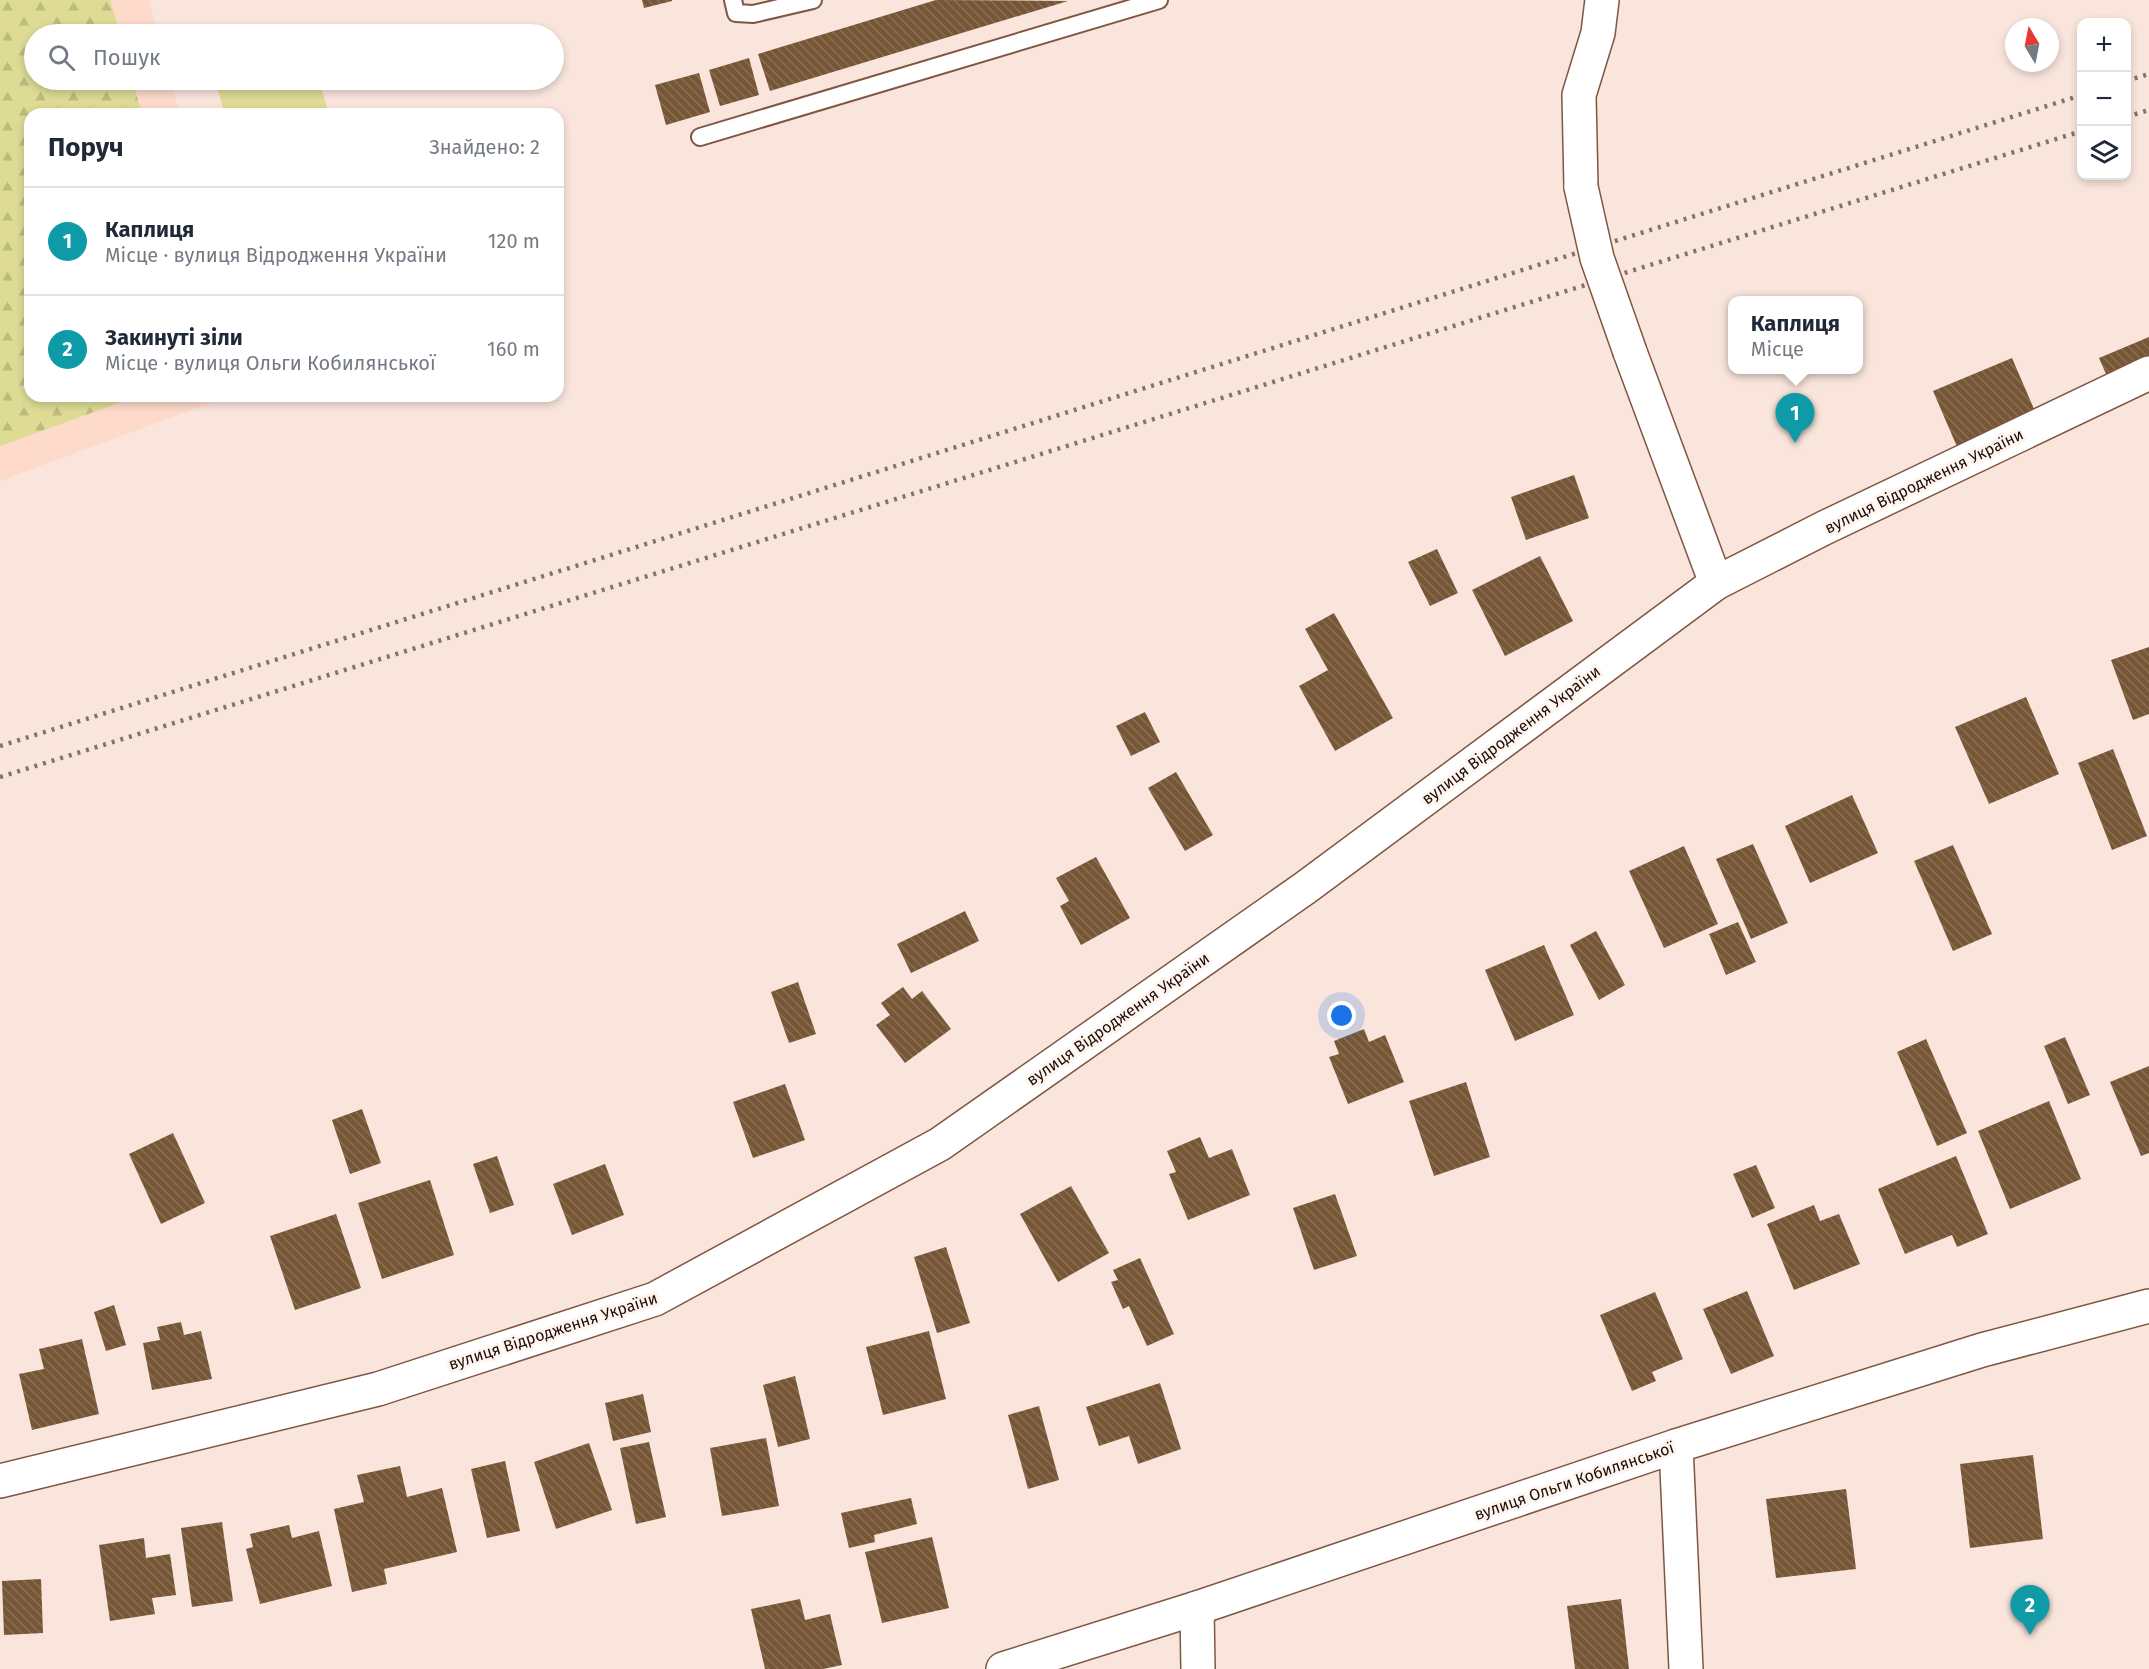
<!DOCTYPE html>
<html lang="uk">
<meta charset="utf-8">
<style>
body{margin:0;font-family:"Fira Sans",sans-serif;background:#f6f6f7;color:#1f2937}
.controls{position:absolute;right:18px;top:18px;display:grid;overflow:hidden;border-radius:12px;box-shadow:0 3px 9px #0003}
.controls button{width:54px;height:54px;display:grid;place-items:center;padding:0;border:0;border-bottom:2px solid #e0e1e3;background:#fff;color:#1f2937;font:30px sans-serif}
.compass{position:absolute;left:2005px;top:18px;width:54px;height:54px;border-radius:50%;background:#fff;box-shadow:0 3px 9px #0003;rotate:350deg}
.you{position:absolute;left:1342px;top:1016px;width:21px;height:21px;margin:-15px;border:4px solid #fff;border-radius:50%;background:#1a73e8;box-shadow:0 0 0 9px #1a73e833}
.badge{display:grid;place-items:center;width:39px;height:39px;border-radius:50%;background:#111827;color:#fff;font-size:20px;font-weight:700}
.pin{position:absolute;translate:-50% -50px;filter:drop-shadow(0 2px 3px #0008)}
.pin::after{content:'';position:absolute;top:32px;width:21px;height:18px;background:inherit;clip-path:polygon(0 0,100% 0,50% 100%)}
.popup{position:absolute;left:1728px;top:296px;width:135px;height:78px;box-sizing:border-box;display:grid;place-content:center;border-radius:12px;background:#fff;filter:drop-shadow(0 2px 4px #0005);font-size:20px;white-space:nowrap;color:#747a83}
.popup b{font-size:22px;color:#1f2937}
.popup::after{content:'';position:absolute;left:50%;top:100%;margin-left:-12px;border:12px solid transparent;border-top-color:#fff}
.list{margin:0;padding:0;list-style:none}
h2{display:flex;justify-content:space-between;align-items:center;height:78px;margin:0;padding:0 24px;font-size:26px}
h2 small{font-size:20px;font-weight:400;color:#747a83}
.list li{display:grid;grid-template-columns:39px 1fr auto;gap:18px;align-items:center;box-sizing:border-box;height:108px;padding:0 24px;border-top:2px solid #e0e1e3}
.list b{display:block;font-size:22px;white-space:nowrap}
.list p{margin:0;font-size:20px;white-space:nowrap;color:#747a83}
.list em{font-size:20px;font-style:normal;color:#747a83}
.icon{flex:none;width:33px;height:33px;fill:none;stroke:currentColor;stroke-width:2;stroke-linecap:round;stroke-linejoin:round}
.map{position:relative;flex:none;width:2149px;height:1669px;overflow:hidden}
.search{position:absolute;background:#fff;box-shadow:0 3px 9px #0003;left:24px;top:24px;width:540px;height:66px;display:flex;align-items:center;gap:15px;box-sizing:border-box;padding:0 21px;border-radius:33px;color:#747a83;font-size:22px}
.panel{position:absolute;background:#fff;box-shadow:0 3px 9px #0003;left:24px;top:108px;width:540px;height:294px;border-radius:18px}
.map>svg:first-child{display:block}
.built{fill:#fddaca}
.grass{fill:#dddb94}
.forest{fill:url(#forest-firs)}
.building{fill:url(#building-back-hatch)}
.lines{fill:none;stroke-linecap:round;stroke-linejoin:round}
.lane-casing{stroke:#805642;stroke-width:20}
.street-casing{stroke:#805642;stroke-width:36}
.secondary-casing{stroke:#805642;stroke-width:36}
.lane{stroke:#fff;stroke-width:16}
.street{stroke:#fff;stroke-width:33}
.secondary{stroke:#fff;stroke-width:33}
.rail{stroke:#85726a;stroke-width:4.5;stroke-dasharray:3 6;stroke-linecap:butt}
.street-bridge-casing{stroke:#805642;stroke-width:36;stroke-linecap:butt}
.street-bridge{stroke:#fff;stroke-width:33}
.labels{text-anchor:middle;dominant-baseline:central;stroke-width:6;stroke-linejoin:round;paint-order:stroke}
.street-label{font-size:16px;fill:#1e0d06;stroke:#fff5f0}
</style>
<div class="map">
<svg width="2149" height="1669" viewBox="0 0 2149 1669">
<defs>
<pattern id="forest-firs" width="22" height="20" patternUnits="userSpaceOnUse" patternTransform="scale(1.5)"><rect width="22" height="20" fill="#dddb94"/><path d="M5 1l3.5 6h-7zM16 11l3.5 6h-7z" fill="#bdbb7e"/></pattern>
<pattern id="building-back-hatch" width="6" height="6" patternUnits="userSpaceOnUse" patternTransform="scale(1.5)"><rect width="6" height="6" fill="#765635"/><path d="M-1 5l2 2M0 0l6 6M5-1l2 2" fill="none" stroke="#886e55"/></pattern>
</defs>
<rect width="100%" height="100%" fill="#f9e5dc"/>
<!-- built -->
<polygon class="built" points="0,0 149,0 158,34 34,34 34,80 170,80 180,114 30,114 30,396 229,396 0,481"/>
<!-- grass -->
<polygon class="grass" points="230,80 319,80 329,114 225,114 216,84"/>
<!-- forest -->
<polygon class="forest" points="0,0 110,0 120,34 34,34 34,80 132,80 142,114 30,114 30,396 138,396 0,446"/>
<!-- building -->
<g class="building">
<polygon points="642,0 672,0 672,1 644,8"/>
<polygon points="936,0 1068,1 770,91 758,54"/>
<polygon points="749,58 759,95 720,106 709,70"/>
<polygon points="699,73 710,112 666,125 655,85"/>
<polygon points="2149,337 2149,366 2110,383 2099,358"/>
<polygon points="2012,358 2037,416 1958,449 1933,391"/>
<polygon points="1574,475 1589,518 1526,540 1511,497"/>
<polygon points="1437,549 1458,593 1430,606 1408,562"/>
<polygon points="1540,556 1573,621 1505,656 1472,590"/>
<polygon points="1334,613 1393,718 1335,751 1299,686 1328,670 1305,629"/>
<polygon points="2149,647 2149,714 2133,720 2111,660"/>
<polygon points="2026,697 2059,774 1989,804 1955,727"/>
<polygon points="1145,712 1160,742 1131,756 1116,726"/>
<polygon points="2113,749 2147,836 2112,850 2078,763"/>
<polygon points="1176,772 1213,835 1185,851 1148,788"/>
<polygon points="1852,795 1878,853 1810,883 1785,826"/>
<polygon points="1753,844 1788,923 1751,939 1716,859"/>
<polygon points="1953,845 1992,934 1953,951 1914,861"/>
<polygon points="1684,846 1718,924 1664,948 1629,871"/>
<polygon points="1096,857 1130,918 1081,945 1060,906 1069,901 1056,878"/>
<polygon points="965,911 979,941 911,973 897,944"/>
<polygon points="1738,922 1756,962 1726,975 1709,934"/>
<polygon points="1596,931 1625,985 1599,1000 1570,945"/>
<polygon points="1544,945 1574,1015 1515,1041 1485,970"/>
<polygon points="798,982 816,1034 789,1043 771,992"/>
<polygon points="903,987 912,999 922,991 951,1029 905,1063 876,1025 890,1015 881,1003"/>
<polygon points="1364,1029 1369,1042 1385,1035 1404,1082 1348,1104 1329,1057 1339,1054 1334,1041"/>
<polygon points="2065,1037 2090,1095 2068,1104 2044,1046"/>
<polygon points="1926,1039 1967,1133 1937,1146 1897,1052"/>
<polygon points="2149,1066 2149,1153 2141,1156 2110,1082"/>
<polygon points="1466,1082 1490,1157 1434,1176 1409,1101"/>
<polygon points="785,1084 805,1140 753,1158 733,1102"/>
<polygon points="2049,1101 2081,1179 2010,1209 1978,1131"/>
<polygon points="362,1109 381,1163 350,1174 332,1120"/>
<polygon points="173,1133 205,1203 161,1224 129,1154"/>
<polygon points="1200,1137 1209,1158 1232,1149 1250,1195 1188,1220 1169,1174 1176,1172 1167,1151"/>
<polygon points="497,1156 514,1205 490,1213 473,1164"/>
<polygon points="1956,1156 1988,1234 1957,1247 1952,1235 1905,1254 1878,1189"/>
<polygon points="605,1164 624,1215 572,1235 553,1184"/>
<polygon points="1756,1165 1775,1208 1752,1218 1733,1174"/>
<polygon points="430,1180 454,1255 382,1279 358,1203"/>
<polygon points="1071,1186 1109,1253 1058,1282 1020,1214"/>
<polygon points="1335,1194 1357,1256 1314,1270 1293,1208"/>
<polygon points="1814,1205 1820,1221 1839,1214 1860,1264 1794,1290 1767,1224"/>
<polygon points="336,1214 361,1288 295,1310 270,1236"/>
<polygon points="946,1247 970,1323 937,1333 914,1257"/>
<polygon points="1140,1258 1174,1334 1147,1346 1129,1306 1123,1309 1111,1282 1118,1280 1113,1270"/>
<polygon points="1747,1291 1774,1356 1731,1374 1703,1309"/>
<polygon points="1655,1292 1683,1359 1652,1372 1656,1381 1632,1391 1600,1315"/>
<polygon points="114,1305 126,1345 106,1351 94,1312"/>
<polygon points="181,1322 184,1335 201,1331 212,1379 152,1390 143,1343 160,1340 157,1327"/>
<polygon points="929,1331 946,1399 883,1415 866,1347"/>
<polygon points="82,1339 99,1414 32,1430 19,1374 44,1369 39,1349"/>
<polygon points="795,1376 810,1439 778,1447 763,1385"/>
<polygon points="1160,1383 1181,1449 1138,1464 1129,1436 1099,1446 1086,1407"/>
<polygon points="643,1394 651,1432 613,1441 605,1403"/>
<polygon points="1039,1406 1059,1480 1028,1489 1008,1415"/>
<polygon points="766,1438 779,1506 722,1516 710,1448"/>
<polygon points="649,1442 666,1517 636,1524 620,1448"/>
<polygon points="589,1443 612,1510 556,1529 534,1462"/>
<polygon points="2033,1455 2043,1539 1970,1548 1960,1464"/>
<polygon points="505,1461 520,1531 487,1538 471,1469"/>
<polygon points="400,1466 407,1497 442,1488 457,1552 384,1569 387,1584 352,1592 334,1509 364,1502 357,1475"/>
<polygon points="1846,1489 1856,1569 1776,1578 1766,1499"/>
<polygon points="911,1498 917,1524 874,1535 875,1542 849,1548 841,1513"/>
<polygon points="222,1522 233,1601 192,1607 181,1528"/>
<polygon points="289,1525 292,1538 319,1531 332,1586 260,1604 246,1549 253,1547 250,1534"/>
<polygon points="932,1537 949,1608 882,1623 865,1552"/>
<polygon points="144,1538 146,1558 170,1554 176,1595 152,1598 155,1614 110,1621 99,1545"/>
<polygon points="41,1579 43,1633 4,1635 2,1581"/>
<polygon points="800,1599 805,1620 830,1614 842,1665 823,1669 765,1669 751,1609"/>
<polygon points="1621,1599 1629,1669 1575,1669 1567,1606"/>
</g>
<g class="lines">
<!-- lane casing -->
<g class="lane-casing">
<g id="lane">
<polyline points="733,0 736,13 753,14 813,0"/>
<polyline points="700,137 1159,0"/>
</g>
</g>
<!-- street casing -->
<g class="street-casing">
<g id="street">
<polyline points="1581,187 1579,95 1598,33 1602,0"/>
<polyline points="1630,352 1716,583"/>
<polyline points="1676,1446 1686,1669"/>
<polyline points="1197,1608 1198,1669"/>
<polyline points="1003,1669 1197,1608 1676,1446 1982,1350 2149,1306"/>
</g>
</g>
<!-- secondary casing -->
<g class="secondary-casing">
<polyline id="secondary" points="0,1481 378,1389 655,1299 940,1144 1305,888 1716,583 1824,528 2149,373"/>
</g>
<!-- lane -->
<use href="#lane" class="lane"/>
<!-- street -->
<use href="#street" class="street"/>
<!-- secondary -->
<use href="#secondary" class="secondary"/>
<!-- rail -->
<g class="rail">
<polyline points="2126,81 2149,74"/>
<polyline points="2126,117 2149,110"/>
<polyline points="0,746 2082,95"/>
<polyline points="0,777 2082,131"/>
</g>
<!-- street-bridge casing -->
<g class="street-bridge-casing">
<polyline id="street-bridge" points="1581,187 1597,258 1630,352"/>
</g>
<!-- street-bridge -->
<use href="#street-bridge" class="street-bridge"/>
</g>
<g class="labels">
<!-- street labels -->
<g class="street-label">
<text transform="translate(1924 481) rotate(-26)">вулиця Відродження України</text>
<text transform="translate(1511 735) rotate(-37)">вулиця Відродження України</text>
<text transform="translate(1118 1019) rotate(-35)">вулиця Відродження України</text>
<text transform="translate(553 1331) rotate(-18)">вулиця Відродження України</text>
<text transform="translate(1574 1481) rotate(-19)">вулиця Ольги Кобилянської</text>
</g>
</g>
</svg>
<div class="controls">
<button>+</button>
<button>−</button>
<button><svg class="icon" aria-label="layers" viewBox="0 0 24 24"><path d="M12 4l9 5-9 5-9-5zM3 14l9 5 9-5"/></svg></button>
</div>
<svg class="compass" viewBox="-18 -18 36 36"><path d="M0-13l5 13h-10z" fill="#e53935"/><path d="M0 13l5-13h-10z" fill="#747a83"/></svg>
<div class="you"></div>
<div class="pin badge" style="left:1795px;top:443px;background:#0f9aa8">1</div>
<div class="popup"><b>Каплиця</b>Місце</div>
<div class="pin badge" style="left:2030px;top:1635px;background:#0f9aa8">2</div>
<div class="search"><svg class="icon" aria-label="search" viewBox="0 0 24 24"><circle cx="10" cy="10" r="6"/><path d="M15 15l6 6"/></svg>Пошук</div>
<section class="panel">
<h2>Поруч<small>Знайдено: 2</small></h2>
<ul class="list">
<li><span class="badge" style="background:#0f9aa8">1</span><div><b>Каплиця</b><p>Місце · вулиця Відродження України</p></div><em>120 m</em></li>
<li><span class="badge" style="background:#0f9aa8">2</span><div><b>Закинуті зіли</b><p>Місце · вулиця Ольги Кобилянської</p></div><em>160 m</em></li>
</ul>
</section>
</div>
